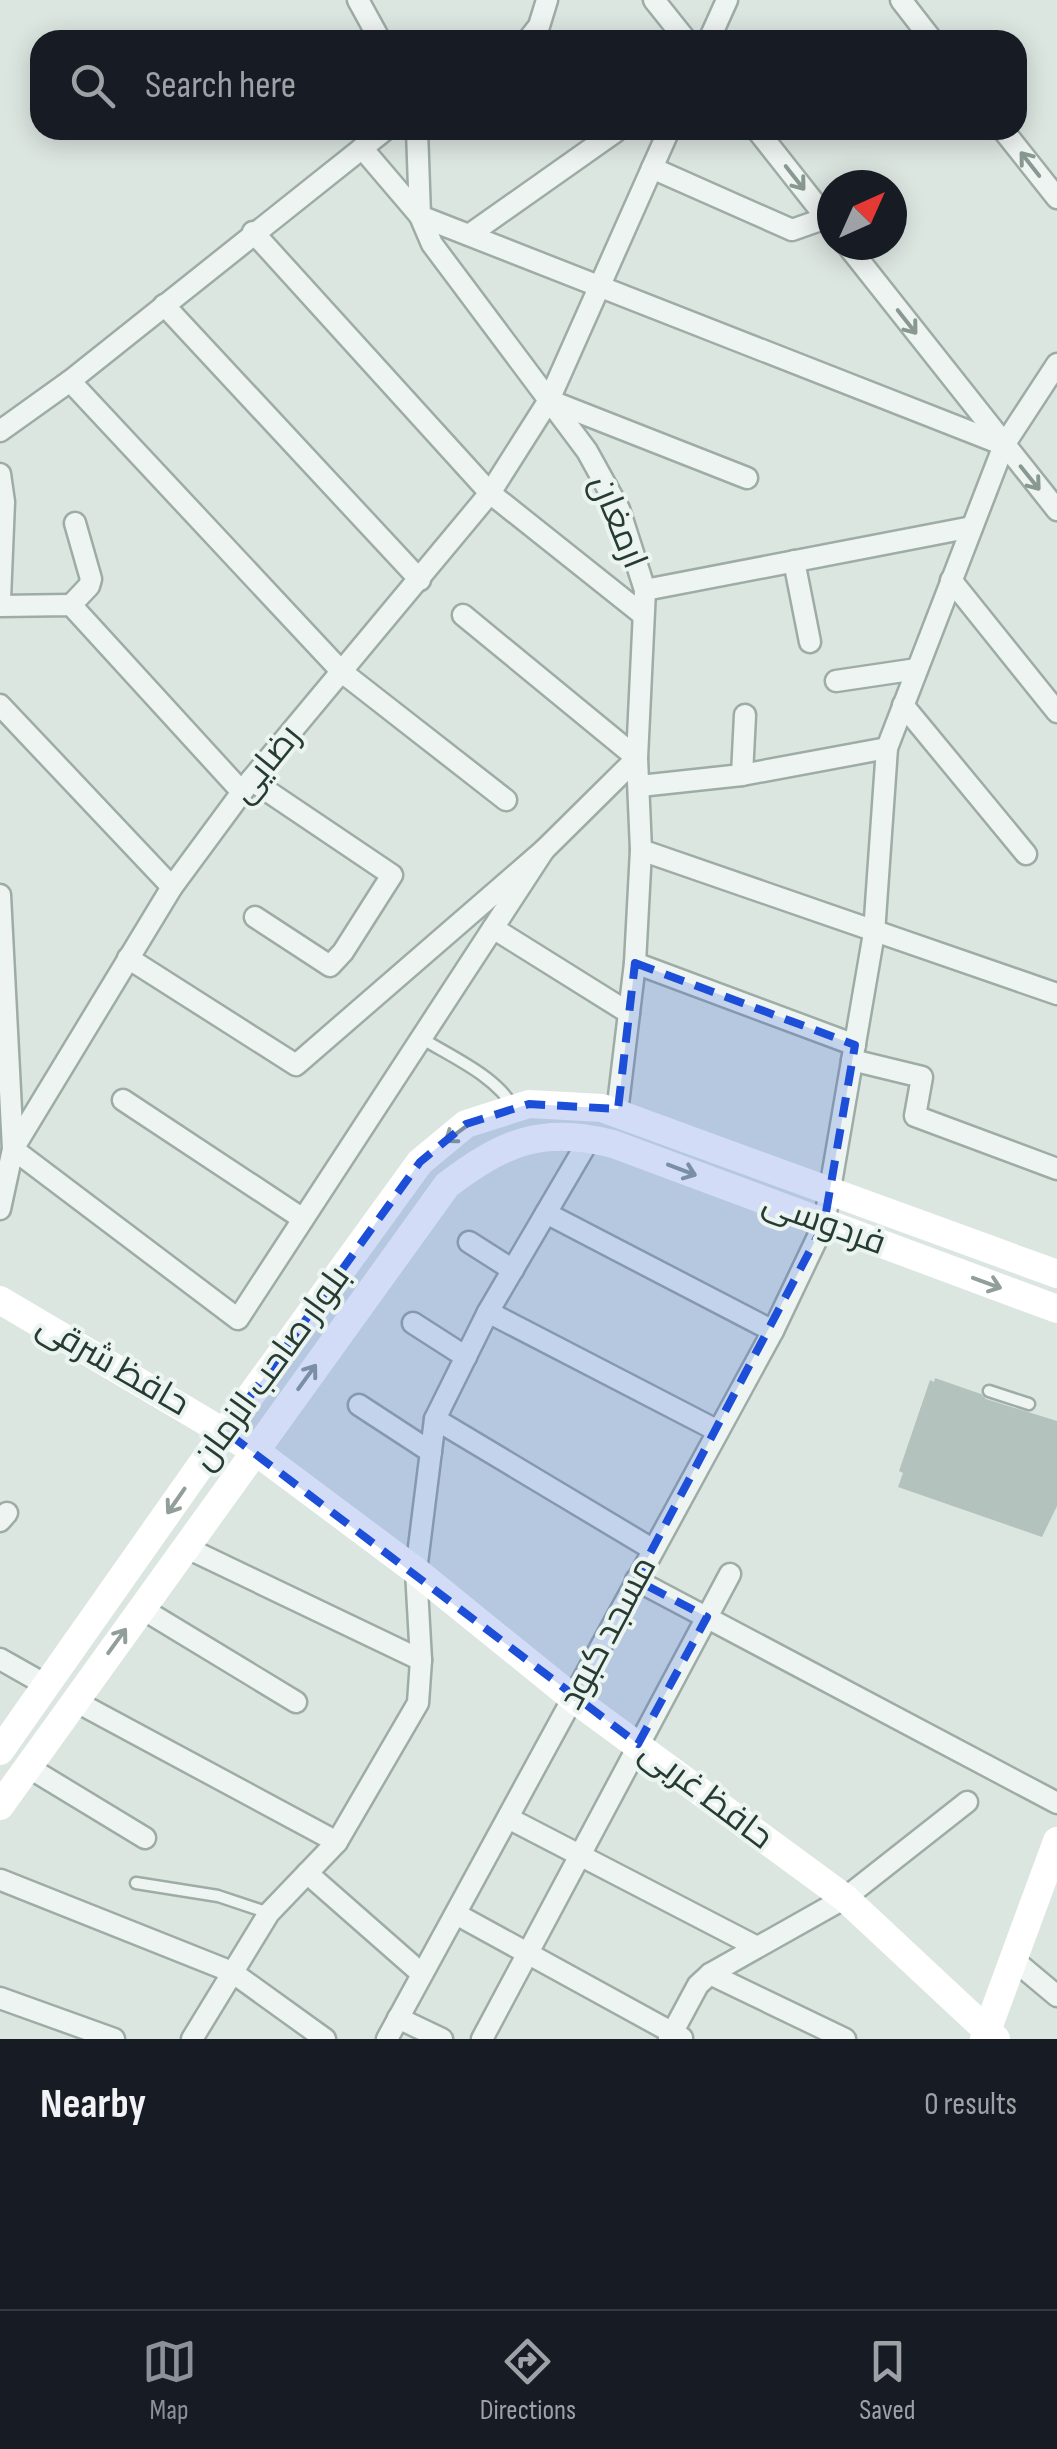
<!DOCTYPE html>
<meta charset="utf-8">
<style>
body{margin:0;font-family:"Sofia Sans Condensed",Cairo,sans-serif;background:#242831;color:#f1f3f6}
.compass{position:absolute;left:817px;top:170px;width:90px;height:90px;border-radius:50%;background:#171b24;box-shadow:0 5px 25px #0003;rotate:45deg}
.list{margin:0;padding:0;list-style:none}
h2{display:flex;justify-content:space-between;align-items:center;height:130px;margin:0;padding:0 40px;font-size:42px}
h2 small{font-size:32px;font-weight:400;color:#9ea1a6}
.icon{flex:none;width:55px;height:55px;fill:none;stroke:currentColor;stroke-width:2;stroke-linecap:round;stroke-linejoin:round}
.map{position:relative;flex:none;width:1057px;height:2039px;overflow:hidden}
.search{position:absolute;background:#171b24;box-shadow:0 5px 25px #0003;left:30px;right:30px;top:30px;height:110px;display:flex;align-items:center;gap:25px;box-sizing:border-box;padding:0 35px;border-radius:30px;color:#9ea1a6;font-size:38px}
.sheet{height:270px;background:#171b24}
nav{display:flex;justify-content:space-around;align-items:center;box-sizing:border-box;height:140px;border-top:2px solid #363941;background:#171b24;font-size:28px;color:#9ea1a6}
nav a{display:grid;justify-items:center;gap:5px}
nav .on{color:#8c9099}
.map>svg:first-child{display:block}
.building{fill:#b3c2bc}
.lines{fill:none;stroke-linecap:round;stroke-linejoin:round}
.lane-casing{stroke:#9eaca6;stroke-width:15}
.street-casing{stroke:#9eaca6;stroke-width:25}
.lane{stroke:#eef4f2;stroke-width:10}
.street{stroke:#eef4f2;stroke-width:20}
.secondary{stroke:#fff;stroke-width:28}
.oneway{stroke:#8a9892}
.oneway2{stroke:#929e99}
.marked{fill:#1d4ed8;fill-opacity:0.2;stroke:#1d4ed8;stroke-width:8;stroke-dasharray:20 12;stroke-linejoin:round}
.labels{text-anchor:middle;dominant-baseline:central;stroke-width:8;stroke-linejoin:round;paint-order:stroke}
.street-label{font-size:35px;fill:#263c33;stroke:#ebf4f0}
</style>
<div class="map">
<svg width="1057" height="2039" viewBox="0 0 1057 2039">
<rect width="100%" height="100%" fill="#dce6e1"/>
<!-- building -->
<polygon class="building" points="935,1378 981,1394 986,1399 1057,1421 1057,1506 1042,1537 898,1487 903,1473 899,1471 930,1380 934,1382"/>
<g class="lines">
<!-- lane casing -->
<g class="lane-casing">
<g id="lane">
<path d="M421 1038C452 1057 496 1076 514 1108"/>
<polyline points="989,1391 1029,1404"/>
<polyline points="136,1883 218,1896 269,1913"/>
</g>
</g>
<!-- street casing -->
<g class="street-casing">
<g id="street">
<polyline points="358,0 380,40"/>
<polyline points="654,0 686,40"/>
<polyline points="901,0 932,40"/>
<polyline points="528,40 539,26 547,0"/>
<polyline points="709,40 727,0"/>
<polyline points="417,130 420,216 432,244 587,451 619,509 645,590 637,758 641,850 635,963 617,1113"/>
<polyline points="757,130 832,225"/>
<polyline points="1003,130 1057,198"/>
<polyline points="362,148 420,216 1004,445"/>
<polyline points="652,168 792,230 826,218"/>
<polyline points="253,232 490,493 642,614"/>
<polyline points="469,235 615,132"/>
<polyline points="847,245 1057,510"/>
<polyline points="164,305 420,580"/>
<polyline points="70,381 342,672 506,800"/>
<polyline points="551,401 747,478"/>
<polyline points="0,431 70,381 385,130"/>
<polyline points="0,474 4,502 0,599"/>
<polyline points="794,561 810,642"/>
<polyline points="951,580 1057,712"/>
<polyline points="645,590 972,527"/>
<polyline points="71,605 89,586 91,579 75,523"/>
<polyline points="0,606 71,605 242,792"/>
<polyline points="836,681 917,669"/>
<polyline points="0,705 172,887"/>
<polyline points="903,705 1026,854"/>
<polyline points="742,775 745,715"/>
<polyline points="251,780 392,875 343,952 330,966 255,917"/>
<polyline points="640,786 742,775 887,748"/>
<polyline points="544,850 238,1319 13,1149 172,887 251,780 490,493 549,400 669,130"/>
<polyline points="641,850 1057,994"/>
<polyline points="0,895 13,1149 0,1209"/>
<polyline points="493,928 629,1013"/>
<polyline points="128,958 296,1065 544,850 637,758 463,615"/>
<polyline points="635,963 855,1045"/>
<polyline points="852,1060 922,1077 915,1116 1057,1169"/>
<polyline points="123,1100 303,1219"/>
<polyline points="546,1213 773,1331"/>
<polyline points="469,1242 513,1270"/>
<polyline points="488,1312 718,1431"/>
<polyline points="413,1323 466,1357"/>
<polyline points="359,1405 431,1452"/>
<polyline points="435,1419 652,1549"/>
<polyline points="0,1521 7,1513"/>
<polyline points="185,1547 421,1660"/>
<polyline points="636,1580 1057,1803"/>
<polyline points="141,1608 296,1702"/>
<polyline points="0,1659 46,1685"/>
<polyline points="75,1701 337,1842"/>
<polyline points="28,1767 145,1838"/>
<polyline points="508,1818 757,1947"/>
<polyline points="307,1873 422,1974"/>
<polyline points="1,1880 232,1972 325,2039"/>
<polyline points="456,1914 682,2038"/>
<polyline points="1014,1960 1057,1996"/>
<polyline points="710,1974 845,2039"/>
<polyline points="0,1998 114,2039"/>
<polyline points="398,2018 442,2039"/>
<polyline points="192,2039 269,1913 337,1842 418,1703 421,1660 416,1571 435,1419 488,1312 590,1138"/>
<polyline points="387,2039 773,1331 824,1224 874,933 887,748 1004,445 1057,364"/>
<polyline points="482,2039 730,1574"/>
<polyline points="669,2039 698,1985 710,1974 845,1898 967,1802"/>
</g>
</g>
<!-- lane -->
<use href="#lane" class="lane"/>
<!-- street -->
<use href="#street" class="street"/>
<!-- secondary -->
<g class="secondary">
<polyline points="0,1300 254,1450 416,1571 574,1699 845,1898 996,2039"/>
<polyline points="0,1751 225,1431 420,1162 466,1124 529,1104 602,1108 1057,1274"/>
<path d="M0 1806 447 1185C503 1143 542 1125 613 1144L1057 1309"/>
<polyline points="984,2039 1057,1841"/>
</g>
</g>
<!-- one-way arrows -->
<defs><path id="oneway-shaft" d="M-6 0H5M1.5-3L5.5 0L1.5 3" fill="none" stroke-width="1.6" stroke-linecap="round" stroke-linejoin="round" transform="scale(2.5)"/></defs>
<g class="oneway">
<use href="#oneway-shaft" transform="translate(1030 164) rotate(-128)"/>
<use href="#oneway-shaft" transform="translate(795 178) rotate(52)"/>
<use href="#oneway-shaft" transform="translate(907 322) rotate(52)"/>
<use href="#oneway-shaft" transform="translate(1030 478) rotate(51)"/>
</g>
<g class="oneway2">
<use href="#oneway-shaft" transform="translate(457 1133) rotate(144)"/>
<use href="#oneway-shaft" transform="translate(682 1170) rotate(21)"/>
<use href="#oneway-shaft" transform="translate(987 1283) rotate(20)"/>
<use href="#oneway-shaft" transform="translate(307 1377) rotate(-54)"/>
<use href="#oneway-shaft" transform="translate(176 1501) rotate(125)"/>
<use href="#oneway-shaft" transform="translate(117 1641) rotate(-54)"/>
</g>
<!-- marked area -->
<path class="marked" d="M635 963 855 1045 824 1224 636 1580 707 1617 638 1744 225 1431 420 1162 466 1124 529 1104 618 1109Z"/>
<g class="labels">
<!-- street labels -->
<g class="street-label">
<text transform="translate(618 522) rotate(68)">ارمغان</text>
<text transform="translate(266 764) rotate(-51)">رضایی</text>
<text transform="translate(824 1223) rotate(20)">فردوسی</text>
<text transform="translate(113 1365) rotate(30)">حافظ شرقی</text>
<text transform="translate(271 1368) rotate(-54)">بلوار صاحب الزمان</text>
<text transform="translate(608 1633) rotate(-62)">مسجد کبود</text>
<text transform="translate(706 1795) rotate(37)">حافظ غربی</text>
</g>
</g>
</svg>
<svg class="compass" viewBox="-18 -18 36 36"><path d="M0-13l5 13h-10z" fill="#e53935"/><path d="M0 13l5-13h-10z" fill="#9ea1a6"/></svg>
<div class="search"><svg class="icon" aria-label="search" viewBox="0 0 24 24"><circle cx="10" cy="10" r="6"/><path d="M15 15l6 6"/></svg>Search here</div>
</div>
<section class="sheet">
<h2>Nearby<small>0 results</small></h2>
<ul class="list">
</ul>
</section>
<nav>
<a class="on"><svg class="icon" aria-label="map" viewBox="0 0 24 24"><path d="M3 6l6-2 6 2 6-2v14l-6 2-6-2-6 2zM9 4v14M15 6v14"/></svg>Map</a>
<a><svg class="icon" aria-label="directions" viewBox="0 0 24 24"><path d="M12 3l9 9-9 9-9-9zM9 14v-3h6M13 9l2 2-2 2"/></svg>Directions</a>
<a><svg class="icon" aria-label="saved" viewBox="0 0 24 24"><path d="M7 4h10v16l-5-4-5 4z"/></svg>Saved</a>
</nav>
